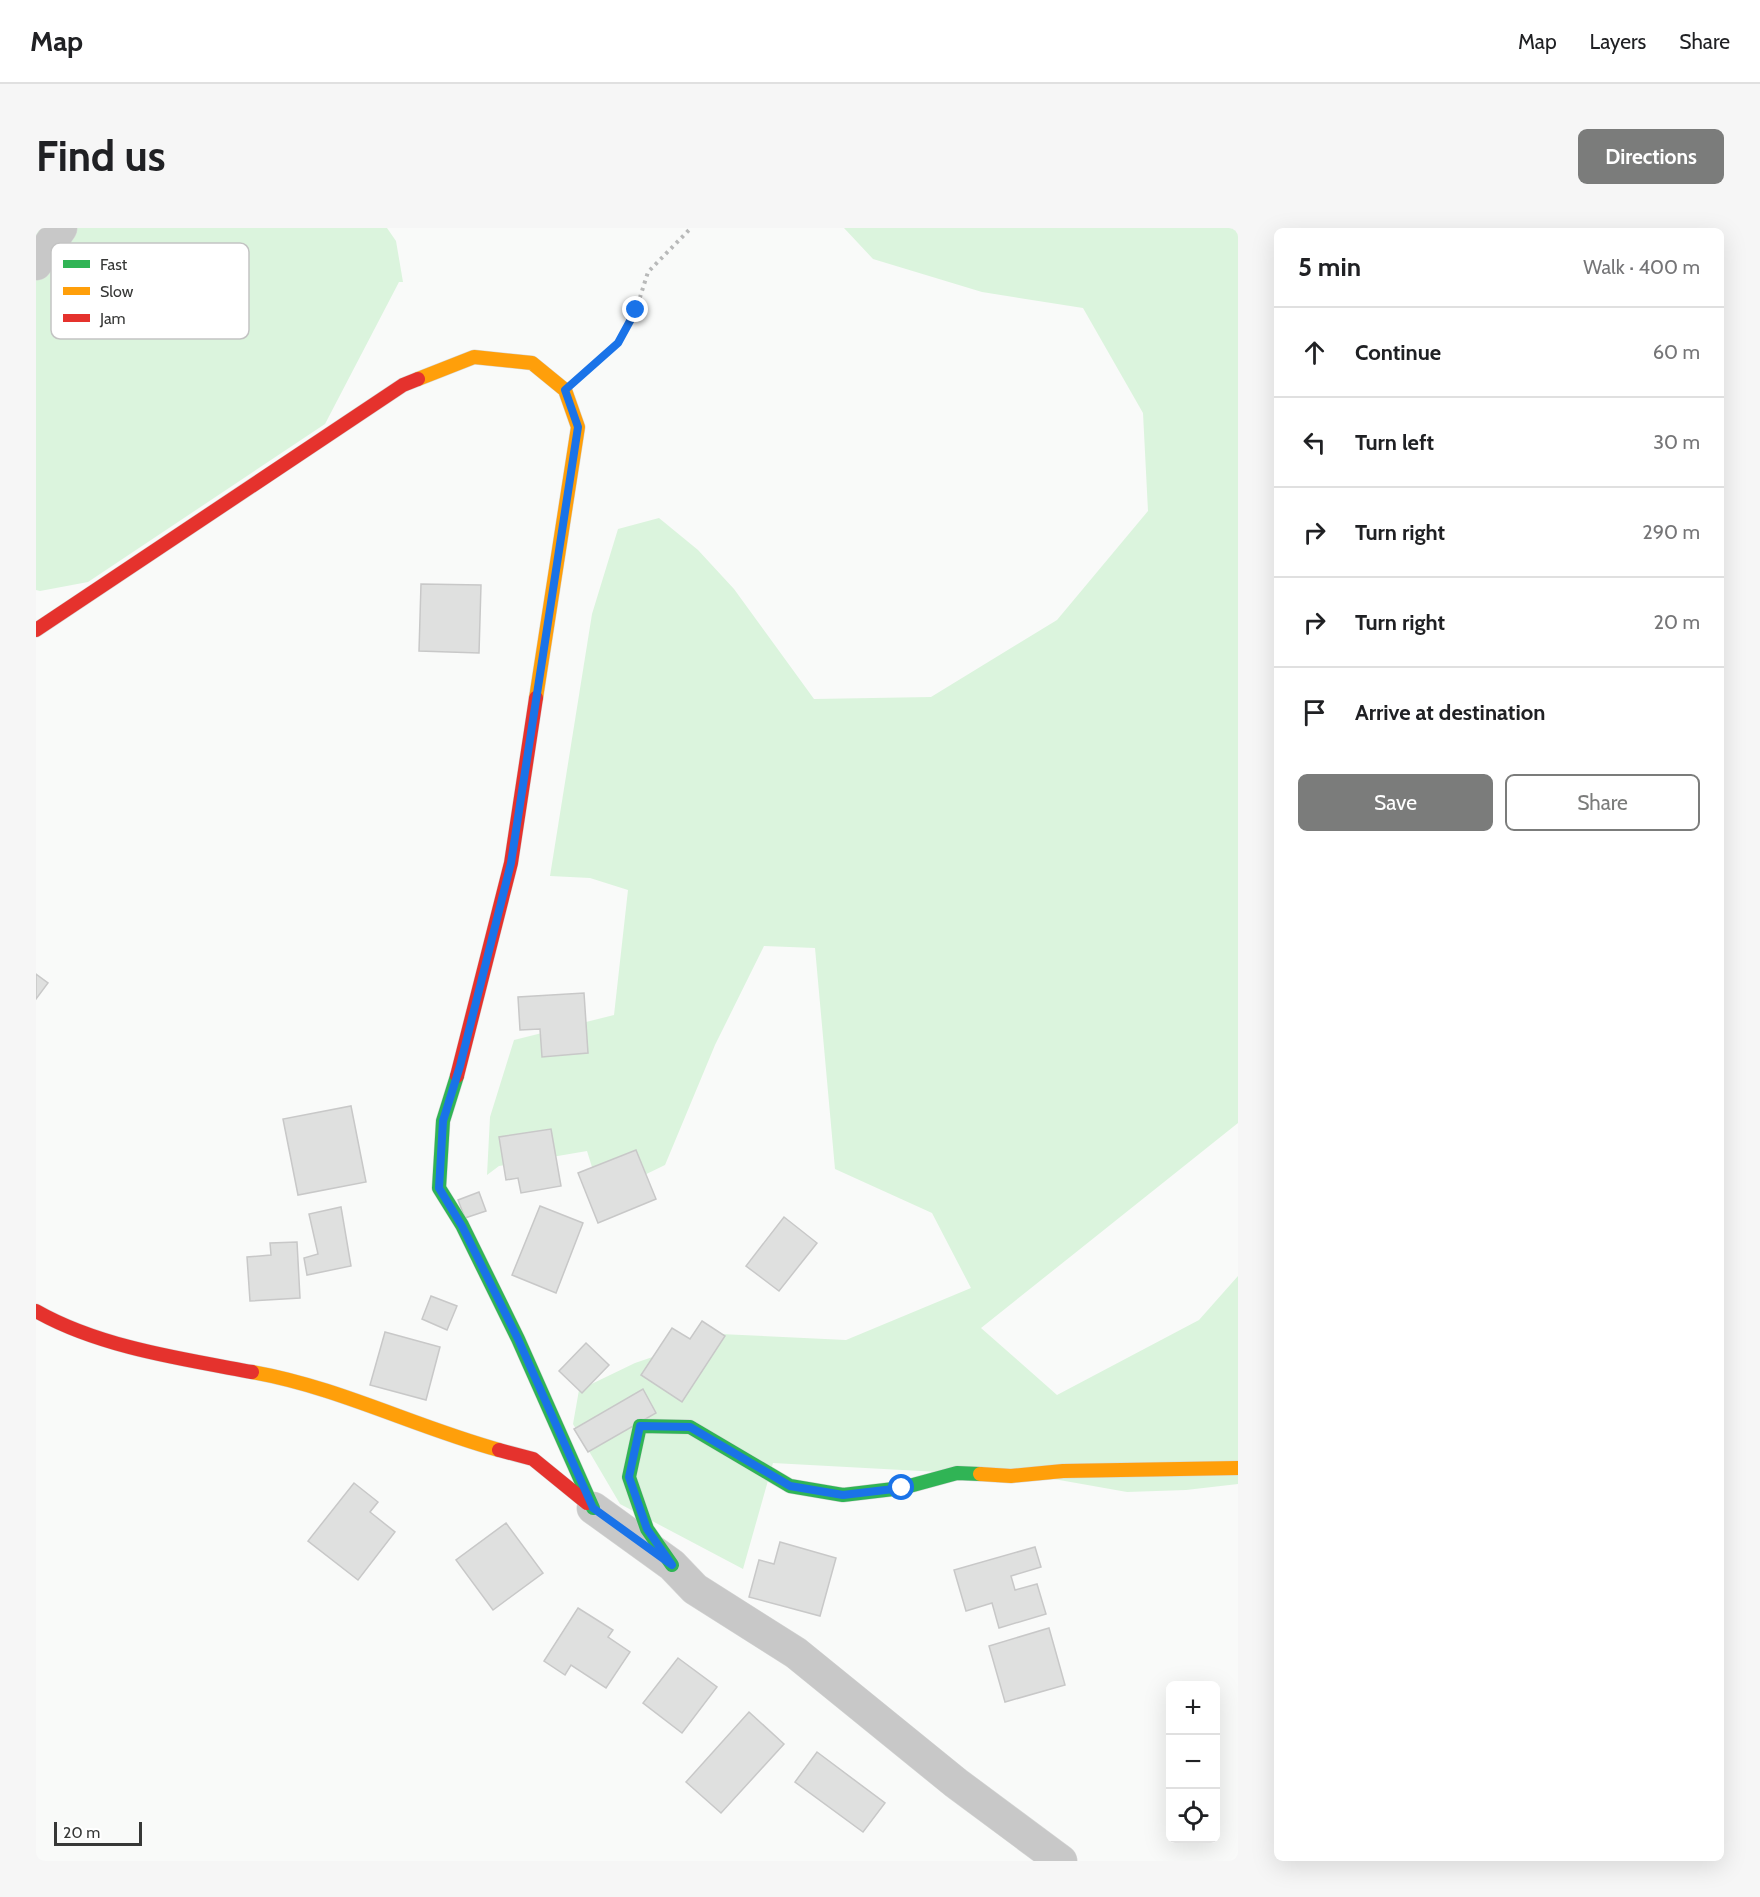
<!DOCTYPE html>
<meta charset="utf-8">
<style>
body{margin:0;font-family:Cabin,sans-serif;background:#f6f6f6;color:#202124}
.controls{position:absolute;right:18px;bottom:18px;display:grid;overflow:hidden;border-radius:9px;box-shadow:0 6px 24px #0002}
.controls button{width:54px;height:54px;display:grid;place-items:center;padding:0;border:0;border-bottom:2px solid #e0e0e0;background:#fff;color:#202124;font:30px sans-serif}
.scale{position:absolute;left:18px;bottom:15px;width:88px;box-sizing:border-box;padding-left:6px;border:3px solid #373837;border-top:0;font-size:16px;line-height:21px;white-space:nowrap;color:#373837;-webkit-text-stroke:4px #fff;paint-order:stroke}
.stop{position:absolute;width:18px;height:18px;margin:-14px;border:4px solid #1a73e8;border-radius:50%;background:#fff}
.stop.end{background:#1a73e8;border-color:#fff;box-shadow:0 2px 6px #0008}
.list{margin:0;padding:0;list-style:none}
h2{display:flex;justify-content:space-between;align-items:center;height:78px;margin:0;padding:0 24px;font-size:26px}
h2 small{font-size:20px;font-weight:400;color:#757577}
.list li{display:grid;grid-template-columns:39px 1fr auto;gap:18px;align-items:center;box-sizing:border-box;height:90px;padding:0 24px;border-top:2px solid #e0e0e0}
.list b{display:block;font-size:22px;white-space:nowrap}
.list em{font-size:20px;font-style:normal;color:#757577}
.actions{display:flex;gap:12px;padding:18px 24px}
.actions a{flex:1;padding:14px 0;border:2px solid #7b7c7b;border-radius:9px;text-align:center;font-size:21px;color:#7b7c7b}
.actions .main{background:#7b7c7b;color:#fff}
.icon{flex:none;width:33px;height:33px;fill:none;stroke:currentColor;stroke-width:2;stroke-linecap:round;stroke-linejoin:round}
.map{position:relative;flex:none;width:1202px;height:1633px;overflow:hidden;border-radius:9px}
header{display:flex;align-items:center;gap:36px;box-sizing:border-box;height:84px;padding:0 30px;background:#fff;border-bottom:2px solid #e0e0e0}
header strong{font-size:28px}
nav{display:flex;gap:33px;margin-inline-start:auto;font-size:21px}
.intro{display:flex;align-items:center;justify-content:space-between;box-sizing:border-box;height:144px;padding:0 36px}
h1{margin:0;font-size:42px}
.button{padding:15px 27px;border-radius:9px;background:#7b7c7b;color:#fff;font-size:21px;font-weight:700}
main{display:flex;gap:36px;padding:0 36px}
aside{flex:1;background:#fff;border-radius:9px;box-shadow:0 6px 24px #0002}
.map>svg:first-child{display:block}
.green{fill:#dbf4dd}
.building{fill:#dfe0df;stroke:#c8c8c8;stroke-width:1.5}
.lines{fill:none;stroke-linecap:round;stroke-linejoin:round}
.street-casing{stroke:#d6d7d6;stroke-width:33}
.fast-casing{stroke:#d6d7d6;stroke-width:15}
.slow-casing{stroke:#d6d7d6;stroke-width:15}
.jam-casing{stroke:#d6d7d6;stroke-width:15}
.path{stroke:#b8b9b9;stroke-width:4;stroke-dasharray:3 4.5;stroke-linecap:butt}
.street{stroke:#c8c8c8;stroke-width:32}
.fast{stroke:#30b455;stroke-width:14}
.slow{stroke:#ff9f0a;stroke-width:14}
.jam{stroke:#e5322d;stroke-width:14}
.route{stroke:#1a73e8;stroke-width:8}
.key{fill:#fff;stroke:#c3c3c3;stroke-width:1.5}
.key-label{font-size:16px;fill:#373837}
</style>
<header>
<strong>Map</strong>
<nav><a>Map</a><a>Layers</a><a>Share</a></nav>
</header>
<div class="intro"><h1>Find us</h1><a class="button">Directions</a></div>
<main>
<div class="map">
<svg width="1202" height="1633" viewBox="0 0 1202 1633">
<rect width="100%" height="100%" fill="#f9faf9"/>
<!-- green -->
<g class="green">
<polygon points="0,0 351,0 360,13 367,54 363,54 289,196 52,354 4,363 0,362"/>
<polygon points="808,0 1202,0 1202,895 945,1100 1021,1167 1163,1092 1202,1048 1202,1256 1150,1262 1091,1264 1012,1250 737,1235 707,1341 584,1276 537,1196 543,1162 599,1135 684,1106 810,1112 935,1060 896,985 799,941 779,720 728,718 679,817 629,937 565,968 551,923 463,938 451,947 454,889 478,812 578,787 592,662 554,650 514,648 556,386 582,301 623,290 662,322 698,361 778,471 895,469 1021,392 1112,283 1107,185 1047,80 946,64 837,31"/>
</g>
<!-- building -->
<g class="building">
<polygon points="385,356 445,357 443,425 383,423"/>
<polygon points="0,746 12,755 0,771"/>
<polygon points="548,765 552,825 506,829 504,801 484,802 482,769"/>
<polygon points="315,878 330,954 262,967 247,891"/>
<polygon points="515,901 525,958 485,965 482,950 470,952 463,909"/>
<polygon points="600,922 620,971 562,995 542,945"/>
<polygon points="443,964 450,983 429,990 422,972"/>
<polygon points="504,978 547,995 520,1065 476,1047"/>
<polygon points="305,979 315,1038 271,1047 268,1030 282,1026 273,986"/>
<polygon points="748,989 781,1015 743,1063 710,1038"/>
<polygon points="261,1014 264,1070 214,1073 211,1029 235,1027 234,1015"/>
<polygon points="395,1068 421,1078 411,1102 386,1091"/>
<polygon points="666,1093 689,1108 646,1174 605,1147 636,1100 654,1111"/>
<polygon points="349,1104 404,1119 390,1172 334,1157"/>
<polygon points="550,1115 573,1137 546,1165 523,1143"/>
<polygon points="607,1161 620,1185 552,1224 538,1201"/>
<polygon points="318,1255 342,1274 334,1284 359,1304 322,1352 272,1313"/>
<polygon points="470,1295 507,1345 457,1382 420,1332"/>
<polygon points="744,1314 800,1330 784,1388 713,1369 723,1332 738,1336"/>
<polygon points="999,1319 1005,1339 975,1348 979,1362 1001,1356 1010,1386 963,1400 956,1375 930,1383 918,1342"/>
<polygon points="542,1380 577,1402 572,1409 594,1424 570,1460 535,1437 529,1447 508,1433"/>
<polygon points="1013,1400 1029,1457 969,1474 953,1418"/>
<polygon points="642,1430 681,1459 646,1505 607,1475"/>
<polygon points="713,1484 748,1516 685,1585 650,1554"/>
<polygon points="781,1524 849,1575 827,1604 759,1554"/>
</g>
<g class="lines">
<!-- street casing -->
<g class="street-casing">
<g id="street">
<polyline points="0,36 25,0"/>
<polyline points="557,1280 636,1337 659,1361 760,1425 920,1555 1025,1633"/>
</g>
</g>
<!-- fast casing -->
<g class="fast-casing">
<g id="fast">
<polyline points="421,848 407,893 403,960 426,997 482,1111 557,1280"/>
<polyline points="636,1337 611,1301 593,1249 604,1198 654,1199 754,1258 807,1267 866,1260 921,1245 944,1246"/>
</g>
</g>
<!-- slow casing -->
<g class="slow-casing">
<g id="slow">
<polyline points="382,151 438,129 496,135 529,162 542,199 500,470"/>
<path d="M216 1144C302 1159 379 1199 463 1222"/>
<polyline points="944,1246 975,1248 1027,1243 1202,1240"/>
</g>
</g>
<!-- jam casing -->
<g class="jam-casing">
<g id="jam">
<polyline points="0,402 367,157 382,151"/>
<polyline points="421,848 475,635 500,470"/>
<path d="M0 1083C63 1119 146 1131 216 1144"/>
<polyline points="463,1222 497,1231 551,1275"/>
</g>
</g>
<!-- path -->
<polyline class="path" points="552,141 582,115 600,82 612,44 655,0"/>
<!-- street -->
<use href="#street" class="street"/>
<!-- fast -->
<use href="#fast" class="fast"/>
<!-- slow -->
<use href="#slow" class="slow"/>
<!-- jam -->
<use href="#jam" class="jam"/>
</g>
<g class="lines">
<!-- route -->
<polyline class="route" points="600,82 582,115 529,162 542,199 475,635 424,838 407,893 403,960 426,998 482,1111 557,1280 636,1337 611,1301 593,1249 604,1198 654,1199 754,1258 807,1267 866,1260"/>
</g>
<!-- legend -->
<rect x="15" y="15" width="198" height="96" rx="9" class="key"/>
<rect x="27" y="32" width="27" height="8" fill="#30b455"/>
<rect x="27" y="59" width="27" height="8" fill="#ff9f0a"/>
<rect x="27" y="86" width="27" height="8" fill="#e5322d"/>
<g class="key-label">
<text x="64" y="42">Fast</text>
<text x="64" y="69">Slow</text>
<text x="64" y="96">Jam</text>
</g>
</svg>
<div class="controls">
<button>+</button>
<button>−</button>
<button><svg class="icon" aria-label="locate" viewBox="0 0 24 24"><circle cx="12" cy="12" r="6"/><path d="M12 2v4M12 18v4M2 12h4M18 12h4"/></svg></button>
</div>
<div class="scale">20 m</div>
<div class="stop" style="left:866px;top:1260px"></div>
<div class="stop end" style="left:600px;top:82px"></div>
</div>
<aside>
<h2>5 min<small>Walk · 400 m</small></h2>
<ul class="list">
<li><svg class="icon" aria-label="ahead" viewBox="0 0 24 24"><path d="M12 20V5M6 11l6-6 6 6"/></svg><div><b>Continue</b></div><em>60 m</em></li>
<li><svg class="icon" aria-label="left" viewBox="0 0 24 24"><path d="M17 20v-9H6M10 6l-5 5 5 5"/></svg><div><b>Turn left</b></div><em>30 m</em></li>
<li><svg class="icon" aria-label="right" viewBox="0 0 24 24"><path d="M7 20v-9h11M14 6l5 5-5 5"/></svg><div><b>Turn right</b></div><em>290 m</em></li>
<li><svg class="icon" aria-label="right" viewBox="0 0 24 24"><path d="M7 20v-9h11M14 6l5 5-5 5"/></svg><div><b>Turn right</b></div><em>20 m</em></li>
<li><svg class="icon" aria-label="arrive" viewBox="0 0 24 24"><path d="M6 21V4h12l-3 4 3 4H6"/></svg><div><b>Arrive at destination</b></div></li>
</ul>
<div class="actions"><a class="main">Save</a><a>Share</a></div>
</aside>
</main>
